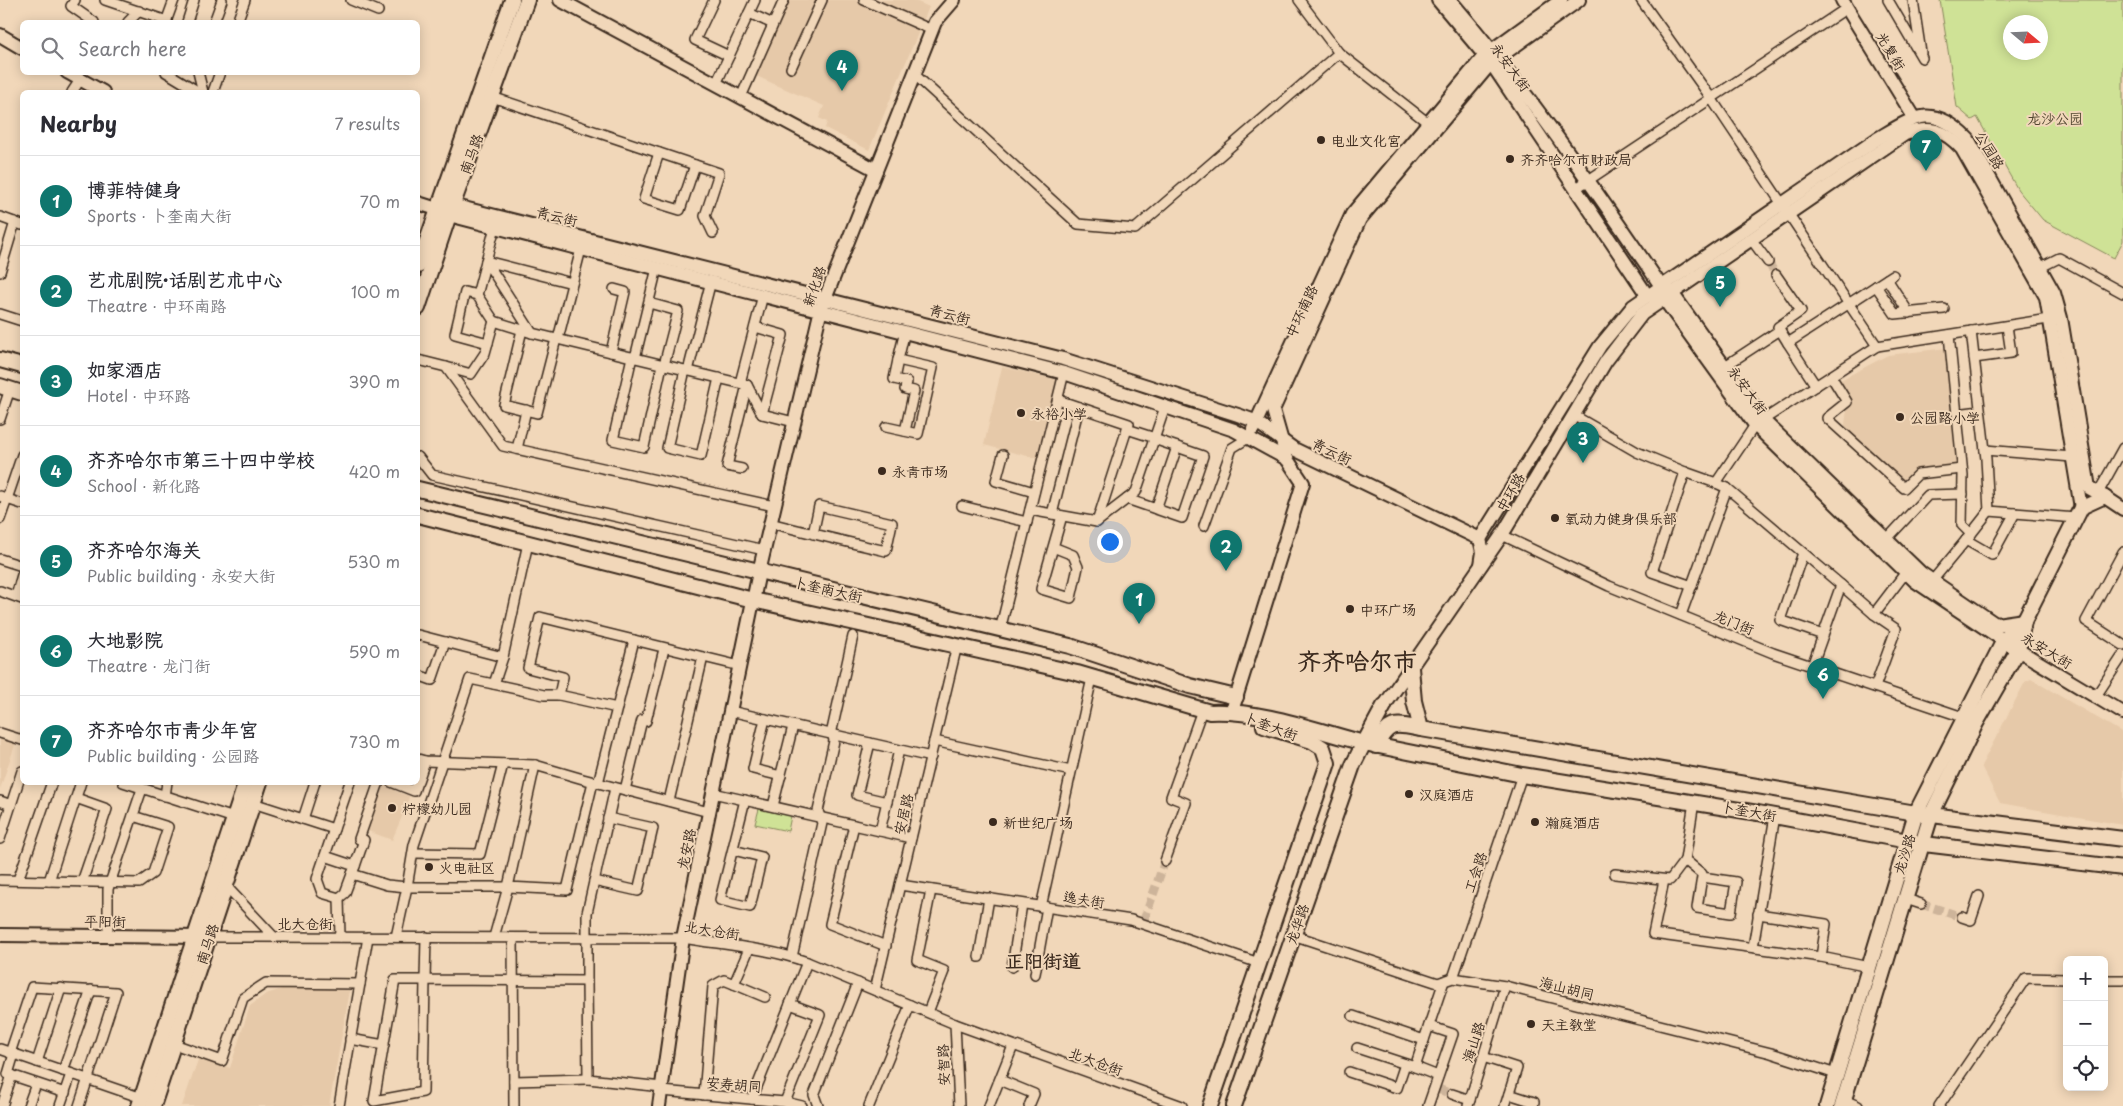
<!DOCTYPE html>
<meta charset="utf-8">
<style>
body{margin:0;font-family:"Playpen Sans","LXGW WenKai TC",sans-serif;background:#f2f2f3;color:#2b2b33}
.controls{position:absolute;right:15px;bottom:15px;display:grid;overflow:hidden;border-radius:8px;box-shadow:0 2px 12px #0003}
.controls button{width:45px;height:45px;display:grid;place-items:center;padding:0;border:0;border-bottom:1px solid #e1e1e2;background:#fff;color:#2b2b33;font:25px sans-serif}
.compass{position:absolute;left:2003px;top:15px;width:45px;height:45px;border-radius:50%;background:#fff;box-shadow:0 2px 12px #0003;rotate:109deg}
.you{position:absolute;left:1109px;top:541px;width:18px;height:18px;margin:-12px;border:4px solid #fff;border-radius:50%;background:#1a73e8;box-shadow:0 0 0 8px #1a73e833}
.badge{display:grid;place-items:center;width:32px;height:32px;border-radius:50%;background:#0f766e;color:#fff;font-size:16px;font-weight:700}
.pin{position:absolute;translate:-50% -41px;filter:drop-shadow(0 1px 2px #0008)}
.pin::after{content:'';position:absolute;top:26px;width:18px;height:15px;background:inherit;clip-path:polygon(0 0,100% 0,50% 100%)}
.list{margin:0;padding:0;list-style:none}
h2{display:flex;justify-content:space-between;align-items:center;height:65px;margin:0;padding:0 20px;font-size:21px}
h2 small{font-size:16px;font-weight:400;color:#7c7c81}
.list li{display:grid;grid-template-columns:32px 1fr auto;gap:15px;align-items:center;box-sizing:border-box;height:90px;padding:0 20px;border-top:1px solid #e1e1e2}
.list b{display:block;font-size:19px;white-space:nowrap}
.list p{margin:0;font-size:16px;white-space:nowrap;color:#7c7c81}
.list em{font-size:16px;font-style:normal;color:#7c7c81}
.icon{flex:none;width:28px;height:28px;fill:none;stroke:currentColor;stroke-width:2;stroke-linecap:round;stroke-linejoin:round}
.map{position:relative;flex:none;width:2123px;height:1106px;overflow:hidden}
.search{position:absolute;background:#fff;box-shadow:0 2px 12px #0003;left:20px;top:20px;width:400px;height:55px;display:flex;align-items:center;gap:12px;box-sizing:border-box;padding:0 18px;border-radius:8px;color:#7c7c81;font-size:19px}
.panel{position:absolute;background:#fff;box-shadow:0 2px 12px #0003;left:20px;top:90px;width:400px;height:695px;border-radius:8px}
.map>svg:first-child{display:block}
.built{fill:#e6c9a9}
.green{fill:#cfe296;stroke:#85865a;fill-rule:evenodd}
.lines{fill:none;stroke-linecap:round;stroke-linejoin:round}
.street-tunnel{stroke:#cdb49a;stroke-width:9;stroke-dasharray:9 4.5;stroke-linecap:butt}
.street-casing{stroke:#3b2a1e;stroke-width:12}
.secondary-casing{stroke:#3b2a1e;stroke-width:16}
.primary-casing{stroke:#3b2a1e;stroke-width:18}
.street{stroke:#f1d7b9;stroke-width:9}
.secondary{stroke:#f1d7b9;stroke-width:12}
.primary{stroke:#f1d7b9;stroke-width:14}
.poi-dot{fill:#3b2a1e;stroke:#f1d7b9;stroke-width:2}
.labels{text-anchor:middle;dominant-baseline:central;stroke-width:4;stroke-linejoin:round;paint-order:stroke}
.street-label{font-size:14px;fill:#3b2a1e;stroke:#f1d7b9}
.park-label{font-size:14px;fill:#514630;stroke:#f1d7b9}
.poi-label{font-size:14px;fill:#3b2a1e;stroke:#f1d7b9;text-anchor:start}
.district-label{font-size:19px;font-weight:bold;fill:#3b2a1e;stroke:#f1d7b9}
.town-label{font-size:24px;font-weight:bold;fill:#3b2a1e;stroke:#f1d7b9}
</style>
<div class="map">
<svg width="2123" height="1106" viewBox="0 0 2123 1106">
<rect width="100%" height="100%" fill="#f1d7b9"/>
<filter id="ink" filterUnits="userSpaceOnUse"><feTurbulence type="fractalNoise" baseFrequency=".02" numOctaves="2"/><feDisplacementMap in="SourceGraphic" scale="10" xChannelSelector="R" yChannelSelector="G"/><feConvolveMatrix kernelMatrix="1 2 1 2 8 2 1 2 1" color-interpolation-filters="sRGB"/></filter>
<g filter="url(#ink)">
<!-- built -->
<g class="built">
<polygon points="788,0 913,0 929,7 869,150 825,128 827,122 819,118 824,106 754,75"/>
<polygon points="1947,348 1959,468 1916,473 1903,486 1844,433 1848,401 1837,382 1888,355"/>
<polygon points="1002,367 1058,380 1039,459 984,445"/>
<polygon points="2031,679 2123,733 2123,825 2000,803 1981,766 2025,682"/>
<polygon points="0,736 16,742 0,789"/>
<polygon points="385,783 396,786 395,791 409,796 406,813 404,812 392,840 368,831"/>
<polygon points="328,986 350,990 329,1106 182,1106 199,1057 230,1068 250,1006 266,994 282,989"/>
</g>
<!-- green -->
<g class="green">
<path d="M1940 0H2123V241L2114 258 2043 220 2018 190 1977 117 1972 120 1957 107ZM2040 22V52H2010V22Z"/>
<polygon points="759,809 791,816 788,831 755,824"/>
</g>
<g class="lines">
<!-- street-tunnel -->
<g class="street-tunnel">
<polyline points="1768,262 1776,275"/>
<polyline points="1921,904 1962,917"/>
<polyline points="1144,920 1165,861"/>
<polyline points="1438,1089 1452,1094"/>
</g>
<!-- street casing -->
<g class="street-casing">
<g id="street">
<polyline points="75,0 71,6 94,22"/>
<polyline points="105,0 167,21"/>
<polyline points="351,0 378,11"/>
<polyline points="714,0 695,40 729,56"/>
<polyline points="864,0 932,30"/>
<polyline points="1299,0 1339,53 1432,126"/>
<polyline points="1641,0 1711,98 1877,346 2055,318"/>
<polyline points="1888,0 1922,58"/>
<polyline points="1913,0 1921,53"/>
<polyline points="749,13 773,24"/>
<polyline points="128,22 139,11"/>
<polyline points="166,22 174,0"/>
<polyline points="187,22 194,0"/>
<polyline points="214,22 222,0"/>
<polyline points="237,22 245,0"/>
<polyline points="791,68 822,0"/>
<polyline points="166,72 199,92"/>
<polyline points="198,72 203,92"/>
<polyline points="914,74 1078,224 1135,229 1339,53"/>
<polyline points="716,84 755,0"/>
<polyline points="72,92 80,80"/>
<polyline points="213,92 220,72"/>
<polyline points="492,97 719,173 705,216 713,233"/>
<polyline points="741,97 784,0"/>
<polyline points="659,153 644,199 680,210 695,165"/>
<polyline points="1575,189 1847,8"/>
<polyline points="0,217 22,225"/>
<polyline points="495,227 486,261 572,283"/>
<polyline points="1751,239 1768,262"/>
<polyline points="2035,270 2059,258 2123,293"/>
<polyline points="0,272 15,222"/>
<polyline points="1776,275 1801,311 1778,327 1780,330"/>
<polyline points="1887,279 1909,313"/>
<polyline points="1876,286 1895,314 1944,309"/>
<polyline points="477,295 486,261 532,333"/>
<polyline points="649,303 678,311 664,365"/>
<polyline points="0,314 22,321"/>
<polyline points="755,327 783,335 762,414"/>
<polyline points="522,330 504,405 537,413 556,339"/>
<polyline points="1971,331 1986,459 1989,511 2076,518"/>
<polyline points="558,339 581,249"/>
<polyline points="488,343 455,334 465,292 477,295 494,321"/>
<polyline points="1788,343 1816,386"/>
<polyline points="611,352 625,292 614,289"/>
<polyline points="632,357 613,440 644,447 662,365"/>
<polyline points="635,358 657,268"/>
<polyline points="1974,358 2011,353 2007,326"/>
<polyline points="418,360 446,367 503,446 774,506"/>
<polyline points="898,360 894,379 907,382 905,389 914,391 905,431"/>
<polyline points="1725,366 1780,330 1788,343 1893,275"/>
<polyline points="446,367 471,374 485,353 494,321 532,333 747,385 762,414 794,422"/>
<polyline points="685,370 667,448 701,456 719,378"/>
<polyline points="688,371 711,281"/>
<polyline points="1831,376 1847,402 1827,418 1904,488 1918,474 1962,469"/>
<polyline points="740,383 763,295"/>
<polyline points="1058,400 1129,424 1127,429 1155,438"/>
<polyline points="1957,414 1980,411"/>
<polyline points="1573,415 1637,452 1685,472"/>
<polyline points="0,419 10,389"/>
<polyline points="1763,420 1877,346"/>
<polyline points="886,427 918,434 933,368 898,360 905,331"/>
<polyline points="1154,439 1203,456 1182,518 1156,509"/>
<polyline points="517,449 526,410"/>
<polyline points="1985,450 2072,457"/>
<polyline points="1003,455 996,481 1034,492"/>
<polyline points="418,457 432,475 764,550"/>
<polyline points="742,469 727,466 747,385"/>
<polyline points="1727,488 1841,585 1812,666"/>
<polyline points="2098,493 2123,448"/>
<polyline points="0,496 7,499 22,455"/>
<polyline points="1127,499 1156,509 1177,447"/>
<polyline points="962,506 1027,522"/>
<polyline points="1030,510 1097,522 1127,429"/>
<polyline points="1052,514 1079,407"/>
<polyline points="0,519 7,499 22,504"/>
<polyline points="1097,522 1136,492 1165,407"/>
<path d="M770 523C809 533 847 542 886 551L892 523 819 506 813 534"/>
<polyline points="1204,526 1232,448 1250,437"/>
<polyline points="1971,534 1989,511"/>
<polyline points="1502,535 1609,586 1773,653 1963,717"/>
<polyline points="1886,540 1928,495 1963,494"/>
<polyline points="1966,540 1992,555 2015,513"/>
<polyline points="1053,547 1073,555 1078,567 1071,598 1041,589 1062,516"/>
<polyline points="2123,552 2086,621 2123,645"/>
<polyline points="1803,553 1780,620 1823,635"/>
<polyline points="0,559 22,566"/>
<polyline points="1932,581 1971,534 1962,525 1963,475 1949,335"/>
<polyline points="1841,585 1874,614 1906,572"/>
<polyline points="1692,586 1652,572 1685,472 1716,483"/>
<polyline points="0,591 22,599"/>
<polyline points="16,596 22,575"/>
<polyline points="1874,614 1896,629 1875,687"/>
<polyline points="1681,615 1727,488 1716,483 1755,425"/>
<polyline points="1000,630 1064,373"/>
<polyline points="418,635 503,657 528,543"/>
<polyline points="418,675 432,680 445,642"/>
<polyline points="494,684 503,657"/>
<polyline points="2096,696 2123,655"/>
<polyline points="617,708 634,640"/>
<polyline points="730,711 931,757"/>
<polyline points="765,719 753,769 781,776"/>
<polyline points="0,733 22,740"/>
<polyline points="934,741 1071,771"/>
<polyline points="870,743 857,795 887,802"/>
<polyline points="418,759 425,761 535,765 583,779 709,812"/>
<polyline points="535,765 508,887 567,890 593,782"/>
<polyline points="418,781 425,761"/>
<polyline points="123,782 234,818"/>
<polyline points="391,782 414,791 417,782"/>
<polyline points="598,783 617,708 559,695 563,677 528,668 540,617 740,666"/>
<polyline points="625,790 642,720 646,721 664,649"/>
<polyline points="713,793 911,838"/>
<polyline points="165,796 167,782"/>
<polyline points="76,798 107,809 82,882"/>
<polyline points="0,801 11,805"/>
<polyline points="669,801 703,657"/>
<polyline points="1694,802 1685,860 1702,874 1702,877 1697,908 1731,913 1736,882 1702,877"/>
<polyline points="253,803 334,829 350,782"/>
<polyline points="773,806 793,726"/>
<polyline points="303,819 315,782"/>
<polyline points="854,825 830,924 886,946"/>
<polyline points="334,829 317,879 322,893 339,898"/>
<polyline points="880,831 899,750"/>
<polyline points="0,839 22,771"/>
<polyline points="733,850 762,857 750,907 720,900 745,800"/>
<polyline points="413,853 480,854 503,764"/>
<polyline points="325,856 355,866 345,893 339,898 340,937"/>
<polyline points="1165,861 1186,803 1171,797 1202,710"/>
<polyline points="355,866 364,840 359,839 379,782"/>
<polyline points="352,874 387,885 407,887 414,845 470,679 544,695 559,695"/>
<polyline points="1615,874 1670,880 1685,860"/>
<polyline points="0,880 139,883 153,873 168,827 133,816"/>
<polyline points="18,880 52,782"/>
<polyline points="1664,880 1653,934 1821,957 1869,967"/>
<polyline points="49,881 81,782"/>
<polyline points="594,881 638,891 653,828 608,818"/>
<polyline points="900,885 1131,920 1259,963"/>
<polyline points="226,886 274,937"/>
<polyline points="1906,899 1921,904"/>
<polyline points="1041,907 1092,678"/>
<polyline points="1758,914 1826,924 1821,957"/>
<polyline points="1962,917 1971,920 1979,896"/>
<polyline points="1293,935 1438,983 1453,978 1505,986 1771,1053 1836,1074"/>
<polyline points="108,936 108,889 142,789"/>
<path d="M209 937 683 938C724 945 768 948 807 962L955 1024 1182 1106"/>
<polyline points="396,937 407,887 508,887 494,937"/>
<polyline points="426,937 425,980 395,980 374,1101 423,1092 425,980 587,981 587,913 615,788"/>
<polyline points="513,938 514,1106"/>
<polyline points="1753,947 1775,816"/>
<polyline points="792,957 822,823 818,811 834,741 832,730 853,636"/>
<polyline points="979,957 989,898"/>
<polyline points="1012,967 1022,904"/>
<polyline points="1035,974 1047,907"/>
<polyline points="1453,978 1522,775"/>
<polyline points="2104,980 2123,980"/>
<polyline points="587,981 588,1079 662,1087"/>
<polyline points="734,984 765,997"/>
<polyline points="875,990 957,645"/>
<polyline points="928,1012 944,971 917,960 931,890"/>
<polyline points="1353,1016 1424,1040 1444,981"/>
<polyline points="955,1024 959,1106"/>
<polyline points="350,1039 384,1045"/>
<polyline points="174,1044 222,1061 243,998 266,983 360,984"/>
<polyline points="1357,1048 1415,1067 1424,1040"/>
<polyline points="0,1049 142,1098"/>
<polyline points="10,1053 32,987 116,992 79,1106"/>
<polyline points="14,1054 8,1074 65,1093"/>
<polyline points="1483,1057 1517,1068 1505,1106"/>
<polyline points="37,1062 61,988"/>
<polyline points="1415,1067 1438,1076"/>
<polyline points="63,1071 91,990"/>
<polyline points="1349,1072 1397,1088 1405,1064"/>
<polyline points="1000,1080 1034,1094 1029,1106"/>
<polyline points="514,1081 588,1079"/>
<polyline points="662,1091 785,1102 802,1106"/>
<polyline points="1452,1094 1470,1100"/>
<polyline points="1509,1094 1534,1102 1533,1106"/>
<polyline points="704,1095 713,986 724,980 734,984 749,949"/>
<polyline points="752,1099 807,962"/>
<polyline points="1844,1100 1858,1106"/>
<polyline points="785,1102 820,1015 790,1004"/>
<polyline points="2,1106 12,1075"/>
<polyline points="28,1106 36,1084"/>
<polyline points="60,1106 71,1074"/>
<polyline points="339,1106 368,937"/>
<polyline points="818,1106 814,1095 858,983"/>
<polyline points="869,1106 910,1005"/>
<polyline points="989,1106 1013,1046"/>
<polyline points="1428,1106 1453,1034 1429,1026"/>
<polyline points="1468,1106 1505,986"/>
<polyline points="1939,1106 2026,978 2067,979"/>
</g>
</g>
<!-- secondary casing -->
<g class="secondary-casing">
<g id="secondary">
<polyline points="560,0 876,170"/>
<polyline points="1438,0 1491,63 1647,295 1664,299 1755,425 1915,581 2018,650 2123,713"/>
<path d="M1450 0C1527 90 1594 188 1661 286L1672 293 1763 420 1921 573 1997 625"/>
<polyline points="1842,0 1914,117"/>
<polyline points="0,35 22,48"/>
<polyline points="67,72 103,92"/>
<polyline points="418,203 437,209 449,215 1064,373 1234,430 1287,459"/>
<polyline points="445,207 452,205 1063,359 1238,415 1255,421 1294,449 1480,539 1483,552 1481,565"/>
<polyline points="1253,429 1352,214 1485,55 1561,0"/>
<path d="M1480 539 1600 346 1633 306 1877 139C1914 117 1932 102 1968 139L2054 293 2061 318 2089 488 2105 497"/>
<path d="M1384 706 1502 535 1606 361 1642 314 1905 134C1930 126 1944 129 1962 149L2046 297 2081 508 2105 497 2123 509"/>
<polyline points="1232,711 1303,483 1287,459 1273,410 1360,219 1491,63 1579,0"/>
<polyline points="0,935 205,937"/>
<polyline points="659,1106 683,938 759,572 821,309 935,22 954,0"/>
</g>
</g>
<!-- primary casing -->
<g class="primary-casing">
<g id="primary">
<polyline points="418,266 512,0"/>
<polyline points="418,308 449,215 527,0"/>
<polyline points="0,360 22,366"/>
<polyline points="0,386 22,393"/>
<polyline points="418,489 1070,646 1190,686 1236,697"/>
<path d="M418 515 753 600 1077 673 1210 712C1262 710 1314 730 1364 743L1384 706"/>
<polyline points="1997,625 2024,621"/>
<polyline points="1411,668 1414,701 1421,729 1916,813 2123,839"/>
<path d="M1376 746C1389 721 1395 724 1421 729"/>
<polyline points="139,1106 246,782"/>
<polyline points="153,1106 260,782"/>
<polyline points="1210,1106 1328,763 1323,748 1312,741 1264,726"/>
<polyline points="1234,1106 1353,765 1364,743 1522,775 1758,813 1924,844 2123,868"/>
<polyline points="1827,1106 1916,813 2004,640 2024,621"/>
<polyline points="1842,1106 1931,815 1976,723 2018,650 2024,621 2081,508"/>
</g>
</g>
<!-- street -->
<use href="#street" class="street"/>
<!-- secondary -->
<use href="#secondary" class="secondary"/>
<!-- primary -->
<use href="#primary" class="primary"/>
</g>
</g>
<!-- markers -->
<g class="poi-dot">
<circle cx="1321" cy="140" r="5"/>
<circle cx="1510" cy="159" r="5"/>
<circle cx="1021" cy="413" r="5"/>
<circle cx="1900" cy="417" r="5"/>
<circle cx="882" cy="471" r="5"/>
<circle cx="1555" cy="518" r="5"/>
<circle cx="1350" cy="609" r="5"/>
<circle cx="1409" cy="794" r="5"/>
<circle cx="392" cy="808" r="5"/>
<circle cx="993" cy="822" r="5"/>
<circle cx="1535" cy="822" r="5"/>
<circle cx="429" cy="867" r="5"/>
<circle cx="1531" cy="1024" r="5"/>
</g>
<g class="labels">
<!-- street labels -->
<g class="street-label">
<text transform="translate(1891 51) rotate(59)">光复街</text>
<text transform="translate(1511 67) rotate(54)">永安大街</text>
<text transform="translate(1990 150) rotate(59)">公园路</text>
<text transform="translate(471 154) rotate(-70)">南马路</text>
<text transform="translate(557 216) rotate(14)">青云街</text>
<text transform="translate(814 286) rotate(-71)">新化路</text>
<text transform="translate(1301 311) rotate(-65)">中环南路</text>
<text transform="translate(950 314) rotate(15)">青云街</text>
<text transform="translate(1748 390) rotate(54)">永安大街</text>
<text transform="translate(1332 451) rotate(26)">青云街</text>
<text transform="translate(1510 492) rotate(-60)">中环路</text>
<text transform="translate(828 589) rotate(13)">卜奎南大街</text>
<text transform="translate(1734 622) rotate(22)">龙门街</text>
<text transform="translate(2047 650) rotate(31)">永安大街</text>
<text transform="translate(1271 726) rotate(20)">卜奎大街</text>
<text transform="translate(1749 811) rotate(10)">卜奎大街</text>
<text transform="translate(903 814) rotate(-77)">安居路</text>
<text transform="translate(686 849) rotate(-78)">龙安路</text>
<text transform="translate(1904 854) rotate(-73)">龙沙路</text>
<text transform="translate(1475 872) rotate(-71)">工会路</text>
<text transform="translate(1084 899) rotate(9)">逸夫街</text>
<text transform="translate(105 921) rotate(1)">平阳街</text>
<text x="305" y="923">北大仓街</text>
<text transform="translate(1297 924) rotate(-71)">龙华路</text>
<text transform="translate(712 930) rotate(9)">北大仓街</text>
<text transform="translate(207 944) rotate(-72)">南马路</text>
<text transform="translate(1567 988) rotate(14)">海山胡同</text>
<text transform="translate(1473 1042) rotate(-72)">海山路</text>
<text transform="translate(1096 1061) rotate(20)">北大仓街</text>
<text transform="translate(943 1065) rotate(-92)">安智路</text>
<text transform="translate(734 1084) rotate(5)">安寿胡同</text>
</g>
<!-- park labels -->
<g class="park-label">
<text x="2055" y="118">龙沙公园</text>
</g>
<!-- poi labels -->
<g class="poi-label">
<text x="1331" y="140">电业文化宫</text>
<text x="1520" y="159">齐齐哈尔市财政局</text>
<text x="1031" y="413">永裕小学</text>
<text x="1910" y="417">公园路小学</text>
<text x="892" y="471">永青市场</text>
<text x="1565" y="518">氧动力健身俱乐部</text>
<text x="1360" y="609">中环广场</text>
<text x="1419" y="794">汉庭酒店</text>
<text x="402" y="808">柠檬幼儿园</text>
<text x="1003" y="822">新世纪广场</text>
<text x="1545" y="822">瀚庭酒店</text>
<text x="439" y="867">火电社区</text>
<text x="1541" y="1024">天主教堂</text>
</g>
<!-- district labels -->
<g class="district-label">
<text x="1043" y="960">正阳街道</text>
</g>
<!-- town labels -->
<g class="town-label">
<text x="1357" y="660">齐齐哈尔市</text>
</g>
</g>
</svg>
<div class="controls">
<button>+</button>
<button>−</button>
<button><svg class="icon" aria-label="locate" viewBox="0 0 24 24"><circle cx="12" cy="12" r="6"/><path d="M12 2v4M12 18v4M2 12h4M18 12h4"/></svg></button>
</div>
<svg class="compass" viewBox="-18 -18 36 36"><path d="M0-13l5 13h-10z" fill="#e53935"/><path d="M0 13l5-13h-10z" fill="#7c7c81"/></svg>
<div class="you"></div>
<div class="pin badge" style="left:1139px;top:624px">1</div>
<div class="pin badge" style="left:1226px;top:571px">2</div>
<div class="pin badge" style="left:1583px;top:463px">3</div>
<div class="pin badge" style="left:842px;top:91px">4</div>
<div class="pin badge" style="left:1720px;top:307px">5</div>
<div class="pin badge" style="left:1823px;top:699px">6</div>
<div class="pin badge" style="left:1926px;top:171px">7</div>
<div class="search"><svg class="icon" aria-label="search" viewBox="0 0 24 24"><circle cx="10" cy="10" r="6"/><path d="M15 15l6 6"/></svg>Search here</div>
<section class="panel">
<h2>Nearby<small>7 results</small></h2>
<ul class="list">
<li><span class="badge">1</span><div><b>博菲特健身</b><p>Sports · 卜奎南大街</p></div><em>70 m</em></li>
<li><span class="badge">2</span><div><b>艺术剧院·话剧艺术中心</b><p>Theatre · 中环南路</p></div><em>100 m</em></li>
<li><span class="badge">3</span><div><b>如家酒店</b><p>Hotel · 中环路</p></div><em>390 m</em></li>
<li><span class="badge">4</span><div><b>齐齐哈尔市第三十四中学校</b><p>School · 新化路</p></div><em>420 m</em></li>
<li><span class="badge">5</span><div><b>齐齐哈尔海关</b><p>Public building · 永安大街</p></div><em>530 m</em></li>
<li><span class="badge">6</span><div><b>大地影院</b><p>Theatre · 龙门街</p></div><em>590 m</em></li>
<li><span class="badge">7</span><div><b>齐齐哈尔市青少年宫</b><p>Public building · 公园路</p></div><em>730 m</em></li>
</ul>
</section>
</div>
